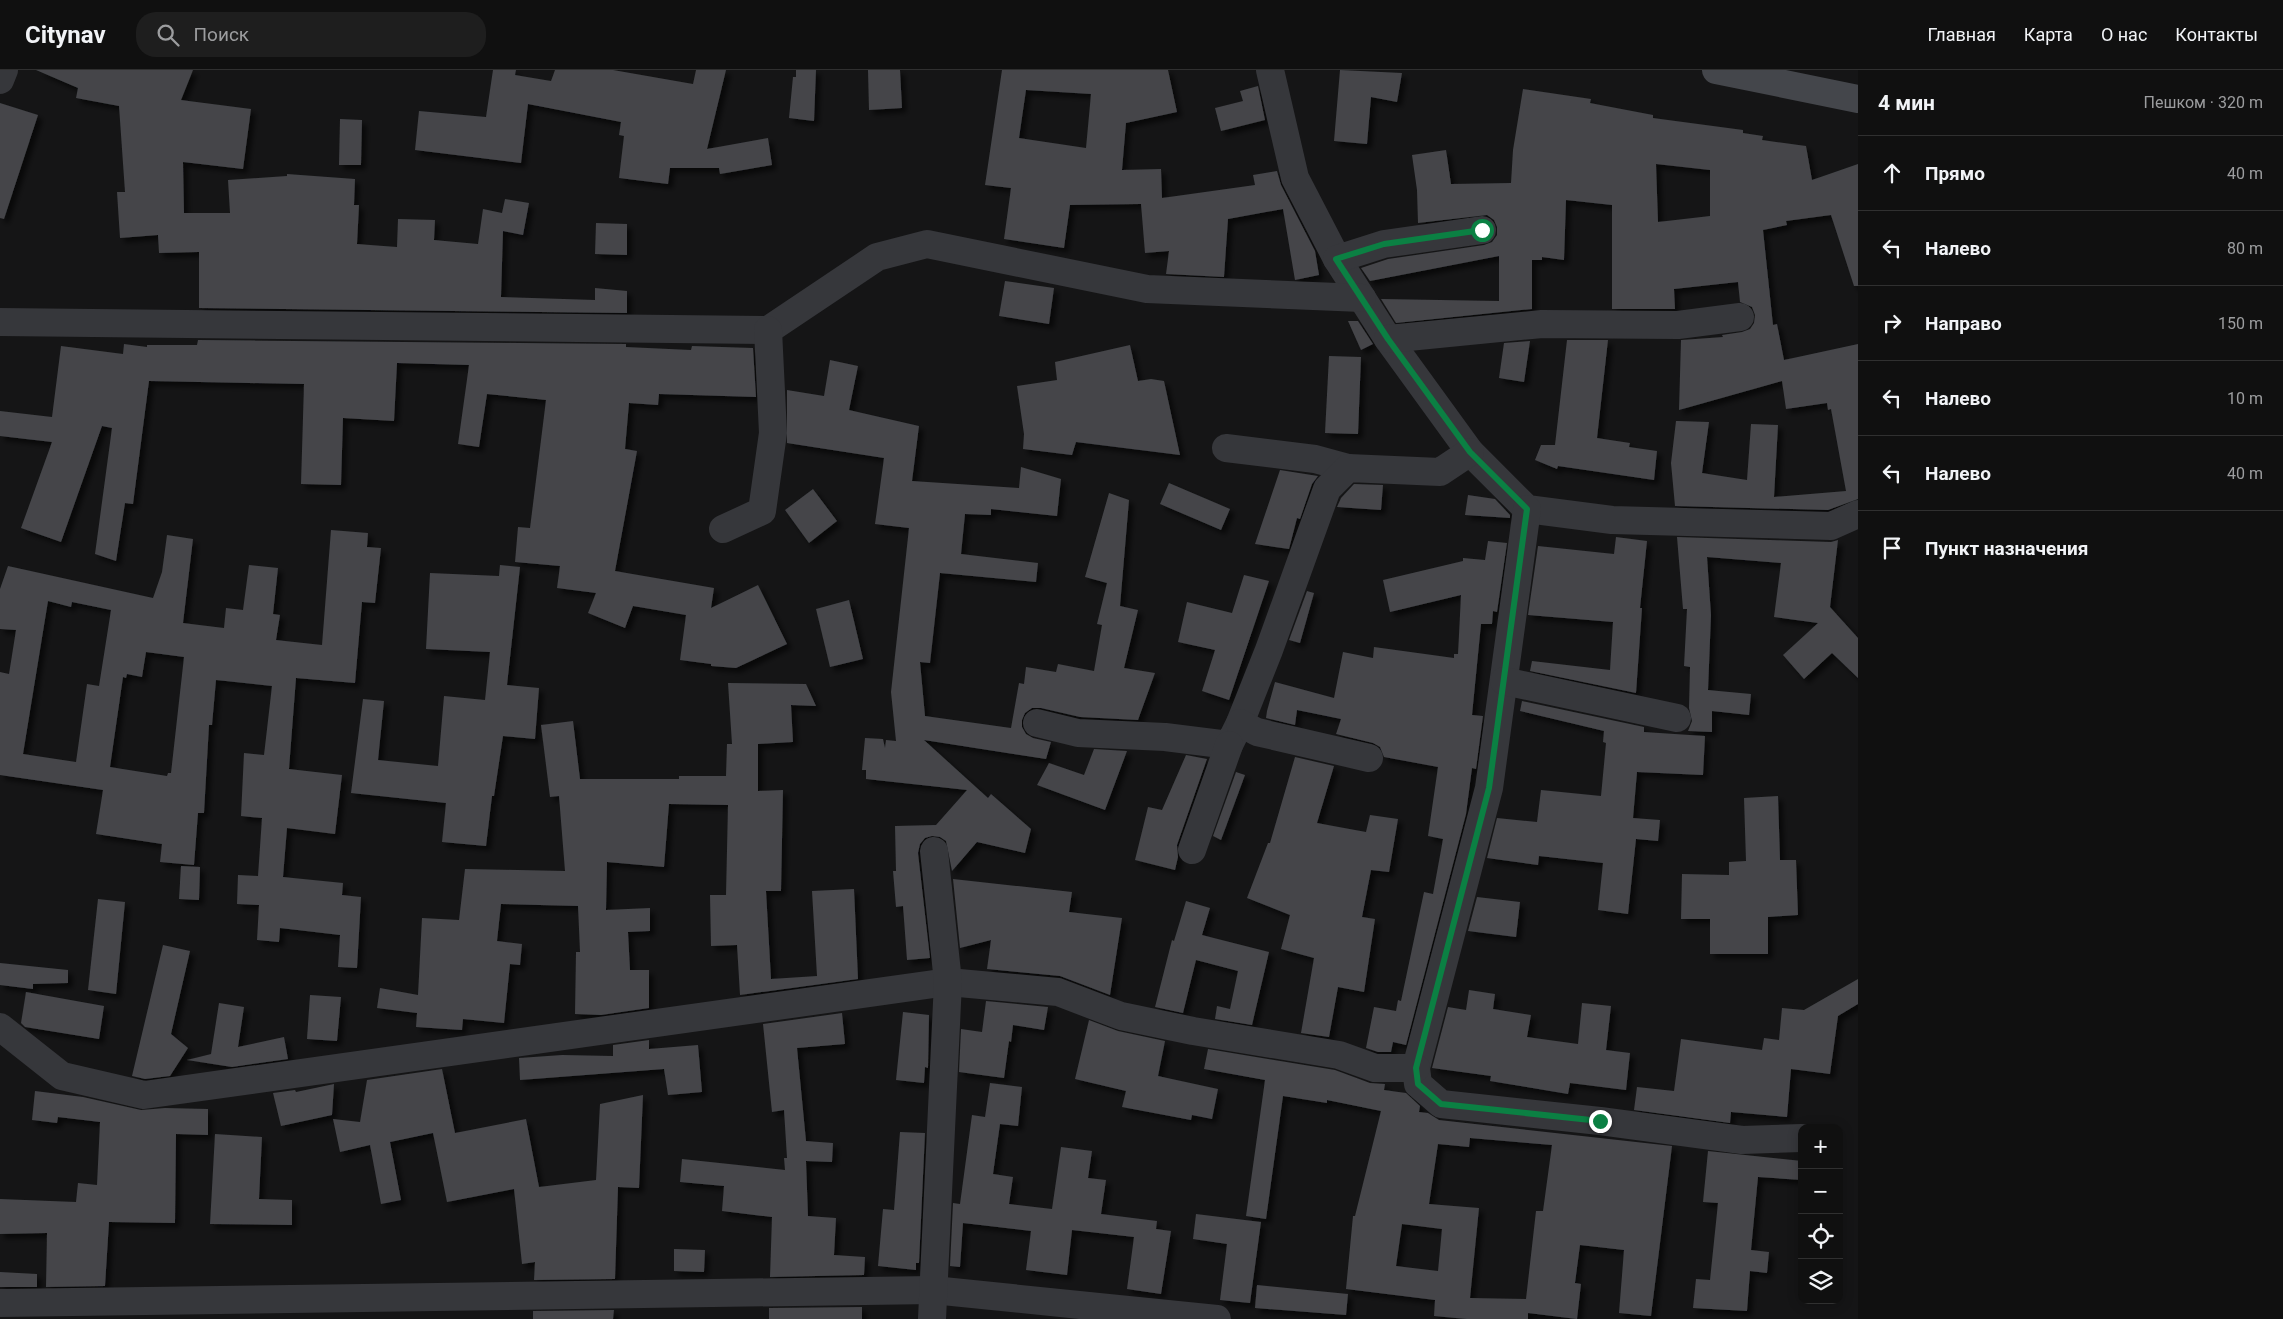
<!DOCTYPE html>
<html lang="ru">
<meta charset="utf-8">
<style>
body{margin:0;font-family:Roboto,sans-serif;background:#1e1e1e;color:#f1f3f6}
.controls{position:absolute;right:15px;bottom:15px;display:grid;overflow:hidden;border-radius:10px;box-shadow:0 2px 12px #0003}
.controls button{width:45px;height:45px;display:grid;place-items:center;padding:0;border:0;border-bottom:1px solid #303030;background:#101010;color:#f1f3f6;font:25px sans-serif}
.stop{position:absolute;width:15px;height:15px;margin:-11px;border:4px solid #0b8043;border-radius:50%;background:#fff}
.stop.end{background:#0b8043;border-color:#fff;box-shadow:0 1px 5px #0008}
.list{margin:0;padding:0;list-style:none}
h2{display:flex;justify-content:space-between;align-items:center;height:65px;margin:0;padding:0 20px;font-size:21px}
h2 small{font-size:16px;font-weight:400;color:#9c9d9f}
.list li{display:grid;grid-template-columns:32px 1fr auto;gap:15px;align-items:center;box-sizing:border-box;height:75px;padding:0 20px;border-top:1px solid #303030}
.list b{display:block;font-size:19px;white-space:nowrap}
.list em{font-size:16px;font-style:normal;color:#9c9d9f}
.icon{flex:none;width:28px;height:28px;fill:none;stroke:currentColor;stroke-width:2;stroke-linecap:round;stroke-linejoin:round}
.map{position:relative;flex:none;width:1858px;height:1249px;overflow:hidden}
header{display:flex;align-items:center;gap:30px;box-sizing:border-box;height:70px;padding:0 25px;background:#101010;border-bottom:1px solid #303030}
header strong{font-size:24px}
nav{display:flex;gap:28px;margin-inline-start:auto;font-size:18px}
.search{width:350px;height:45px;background:#1e1e1e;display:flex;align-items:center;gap:12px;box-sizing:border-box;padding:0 18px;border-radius:20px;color:#9c9d9f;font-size:19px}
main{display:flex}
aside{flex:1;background:#101010}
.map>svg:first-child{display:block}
.building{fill:#444549;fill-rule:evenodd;filter:url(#shadow)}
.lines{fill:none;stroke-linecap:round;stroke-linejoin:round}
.street{stroke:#36373b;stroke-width:28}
.secondary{stroke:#44464b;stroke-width:28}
.route{stroke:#0b8043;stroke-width:6}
</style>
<header>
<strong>Citynav</strong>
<div class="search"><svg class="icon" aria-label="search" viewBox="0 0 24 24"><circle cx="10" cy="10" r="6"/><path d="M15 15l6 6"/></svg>Поиск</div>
<nav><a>Главная</a><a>Карта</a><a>О нас</a><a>Контакты</a></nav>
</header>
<main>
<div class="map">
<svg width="1858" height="1249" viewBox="0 0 1858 1249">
<defs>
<filter id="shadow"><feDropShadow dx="4.5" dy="4.5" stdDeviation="2.5" flood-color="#0009"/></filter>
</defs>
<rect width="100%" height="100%" fill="#151516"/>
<!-- building -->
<g class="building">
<polygon points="36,0 193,0 181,30 251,39 243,99 183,92 184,143 230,143 228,110 287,106 287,104 355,109 354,135 359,135 357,174 397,177 398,149 435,150 434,170 478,174 483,139 502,143 505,129 529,133 523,165 503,161 501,227 595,230 595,218 627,221 627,243 199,238 199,182 159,183 158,165 120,168 117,122 125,122 119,36 76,28 78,18"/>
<polygon points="493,0 516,0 515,5 551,11 555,0 613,0 693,14 696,0 726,0 707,79 768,68 772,95 720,104 719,98 670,98 668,114 619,108 624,66 619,65 621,52 528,34 521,93 415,80 419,41 486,47"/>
<polygon points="796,0 816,0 814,51 789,48 793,7 796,7"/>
<polygon points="868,0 900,0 902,38 869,40"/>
<path d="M1002 0H1168L1177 42 1126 53 1122 100 1161 99 1162 128 1255 115 1253 105 1277 101 1281 115 1315 181 1319 205 1295 210 1283 139 1228 149 1224 207 1166 204 1169 181 1145 183 1141 134 1070 135 1064 178 1004 169 1011 118 985 115ZM1026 20 1091 24 1086 78 1019 68Z"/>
<polygon points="1340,0 1402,3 1397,32 1371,27 1367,74 1334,71"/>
<polygon points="1258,16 1265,50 1221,61 1215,38 1243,31 1240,21"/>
<path d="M1523 19 1591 29 1590 33 1653 45V48L1743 60V63L1763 66 1762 70 1806 76 1812 110 1858 94V216H1854L1831 145 1786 151 1787 155 1763 160 1773 255 1777 254 1784 290 1858 274V429L1828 440 1675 436 1671 393 1676 351H1678L1709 352 1702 403 1747 410 1751 354 1778 355 1774 427 1846 421 1831 339 1828 340 1827 333 1786 339 1782 311 1679 340 1681 270 1723 267 1722 265 1742 262 1750 259 1754 253 1755 245 1752 237 1740 232 1738 212 1674 219 1675 239H1612V135L1566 130 1564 190 1542 187V190H1532V239L1396 253 1381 229 1499 231V186L1370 211 1361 198 1388 189 1484 175 1492 172 1497 165V157L1494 150 1487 145 1418 153 1417 120 1412 85 1446 80 1451 114 1511 113 1513 80ZM1656 94 1710 100V146L1658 152Z"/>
<polygon points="0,33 38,45 4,149 0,148"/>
<polygon points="340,49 362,50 361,95 339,95"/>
<polygon points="596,153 627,154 627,185 595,184"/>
<polygon points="1005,211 1054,218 1049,254 999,246"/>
<polygon points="1348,251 1358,251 1373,274 1361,280"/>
<polygon points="198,270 626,274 626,277 691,280 692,276 753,278 756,327 659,324 658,335 629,333 625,379 637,381 615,501 714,518 711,538 758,515 787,574 736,598 711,596 711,594 680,590 686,545 633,536 625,558 588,543 596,523 557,518 560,496 515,492 518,457 530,458 546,330 487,324 479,377 458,374 469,295 397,293 394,351 343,348 341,415 301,414 304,314 149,311 133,434 125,433 116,491 95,484 112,358 102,356 61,472 21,458 52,372 0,366 0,341 52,347 61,276 123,284 124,274 147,277 147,275 197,275"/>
<polygon points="1567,270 1608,270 1597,368 1630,373 1629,377 1657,381 1654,410 1558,396 1557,399 1535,390 1541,375 1555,375"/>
<polygon points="1530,271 1524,312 1499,308 1504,273"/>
<polygon points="1130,275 1138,311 1151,309 1164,311 1180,385 1076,372 1072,385 1023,379 1024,364 1017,316 1057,310 1055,292"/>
<polygon points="1329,286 1361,287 1358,364 1325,363"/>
<polygon points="830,290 858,296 849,340 919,356 912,411 1019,418 1021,397 1061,409 1057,446 991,439 991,445 965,444 961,484 1038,493 1036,512 940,503 930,593 920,592 925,646 1011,658 1019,613 1024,614 1026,597 1056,602 1058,594 1094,601 1102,555 1097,554 1107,513 1085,507 1109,423 1129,430 1120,536 1138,540 1124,598 1155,603 1138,650 1080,647 1041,638 1032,638 1025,643 1022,650 1022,657 1026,664 1033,668 1051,672 1046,689 924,670 988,728 991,724 1031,759 1025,783 977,772 952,801 946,771 940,767 932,766 925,768 920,774 918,783 930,888 907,890 903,836 896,837 893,801 896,801 895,756 936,755 967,720 866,709 866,700 862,700 865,668 883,669 885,678 886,670 896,671 891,622 909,458 875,454 884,388 787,373 787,320 824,326"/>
<polygon points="1280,400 1318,406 1312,414 1300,449 1297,448 1289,479 1255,474"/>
<polygon points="1169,413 1230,439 1221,460 1160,434"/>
<polygon points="1354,414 1383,415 1381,440 1337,437 1341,428"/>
<polygon points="813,419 837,451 809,473 785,440"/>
<polygon points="1468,425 1495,429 1510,445 1510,448 1465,445"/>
<path d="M331 460 368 463 367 477 381 478 375 533 362 532 355 613 296 608 289 699 342 705 335 764 287 758 283 807 343 813 342 825 361 827 357 898 338 897 340 865 280 858 279 872 257 870 259 835 237 834 238 805 258 806 262 748 241 746 244 683 264 685 272 616 216 610 212 655H209L204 743H198L194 795 160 792 162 774 96 764 103 720 0 705V602L9 604 16 560 0 559V519L8 496 153 528 162 502 167 465 193 469 183 553 224 558 226 538 243 540 249 495 278 498 273 544 280 545 276 570 322 575ZM48 531 71 537 72 532 111 540 99 616 87 614 76 692 23 684ZM146 582 184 587 171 703H168L167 706 110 697 123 607 126 608 127 604 142 607Z"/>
<polygon points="1616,467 1647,471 1640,538 1642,538 1636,623 1530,601 1532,591 1610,600 1613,552 1528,545 1538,476 1614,484"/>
<polygon points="1677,467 1831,472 1838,470 1830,537 1858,568 1858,608 1832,583 1804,609 1783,585 1818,553 1774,547 1781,493 1707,487 1711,545 1708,620 1751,624 1749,645 1712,641 1712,662 1688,661 1692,651 1689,638 1690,597 1684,596 1687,539 1683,539"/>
<polygon points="1488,471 1507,473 1497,542 1493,541 1492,554 1481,554 1472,645 1483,646 1476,699 1472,698 1466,744 1406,975 1393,972 1391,982 1378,982 1366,978 1374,937 1396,941 1398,930 1401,931 1424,822 1433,824 1443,769 1428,766 1438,697 1384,687 1380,677 1373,673 1336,664 1341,649 1297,640 1295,655 1266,648 1267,641 1275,612 1334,628 1343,582 1373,588 1374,577 1454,588 1454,584 1458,584 1461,525 1390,542 1383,510 1463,491 1463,488 1485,490"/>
<polygon points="500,495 520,497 507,615 539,618 535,669 503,666 494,726 492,726 486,776 442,772 446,733 351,723 363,629 384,631 378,690 438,696 444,626 485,630 490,582 426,579 430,503 499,506"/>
<polygon points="1244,505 1269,511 1229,630 1202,621 1215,580 1178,572 1187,532 1232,543"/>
<polygon points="1307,521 1314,523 1300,573 1289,570"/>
<polygon points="849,530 863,589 830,597 816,539"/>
<polygon points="728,613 806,614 816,636 791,635 793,672 758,674 758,721 783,720 781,821 766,821 771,909 817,906 812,821 854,819 858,909 740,925 737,875 711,876 710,825 726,825 728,735 669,734 664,797 607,792 606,840 650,838 650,861 628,862 630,900 649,900 649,938 601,945 575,944 576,882 580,882 578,836 501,834 497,871 522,874 520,895 510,894 504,953 463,949 462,960 416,957 417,943 377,938 380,918 418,925 422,848 459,850 465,799 565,801 559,726 550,727 541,655 573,651 580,709 679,709 679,706 726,706 727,674 732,674"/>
<polygon points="1522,631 1644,657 1644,662 1705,666 1703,705 1637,702 1633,748 1660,750 1658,771 1636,769 1628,844 1598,840 1603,793 1539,786 1538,795 1487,788 1497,748 1537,752 1541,720 1601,726 1606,673 1603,672 1604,661 1520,641"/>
<polygon points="1094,679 1127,681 1105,740 1037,715 1049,693 1084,705"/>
<polygon points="1186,685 1207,689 1177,775 1178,787 1175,800 1135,790 1148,737 1162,740"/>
<polygon points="1295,687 1334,696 1317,753 1366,762 1370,745 1398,749 1389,802 1371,800 1362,847 1375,849 1364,922 1338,917 1329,967 1301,963 1314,888 1281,879 1290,845 1247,828 1268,773 1270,773"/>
<polygon points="1236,702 1245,705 1221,770 1213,766"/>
<polygon points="1778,726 1780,790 1796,790 1798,845 1768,847 1768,884 1710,884 1710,849 1681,849 1682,804 1729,805 1729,792 1746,791 1744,728"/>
<polygon points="181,796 200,797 199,830 179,829"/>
<polygon points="953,809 1072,822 1069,842 1122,848 1110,925 1060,906 987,899 991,870 960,878"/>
<polygon points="1477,827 1520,832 1516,867 1468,861"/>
<polygon points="98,829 125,832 116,924 88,920"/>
<polygon points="1186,831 1210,838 1202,865 1269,882 1252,955 1215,949 1217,936 1230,939 1238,901 1196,890 1183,943 1155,937 1172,870 1174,871"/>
<polygon points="163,875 190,881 171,964 188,978 170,1006 145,1009 132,1006"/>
<polygon points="0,893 68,900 68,913 33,914 33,919 0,915"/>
<polygon points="1858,909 1858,934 1838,946 1830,1004 1791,999 1787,1047 1731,1042 1730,1053 1634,1040 1637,1017 1674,1021 1681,969 1762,980 1764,968 1779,970 1782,938 1804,940"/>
<polygon points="1469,920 1495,924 1493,939 1531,945 1527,967 1578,974 1582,933 1611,936 1606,980 1630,983 1626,1020 1570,1013 1568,1024 1490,1011 1491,1006 1432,998 1448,937 1466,940"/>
<polygon points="26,922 104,936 99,969 25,957 21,953"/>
<polygon points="310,925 341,927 337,971 307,969"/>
<polygon points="986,931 1048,937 1044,960 1013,955 1011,972 1009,971 1004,1008 959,1002 961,959 982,962"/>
<polygon points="219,933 244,937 238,977 284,967 288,989 232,997 187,990 211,984"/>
<polygon points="903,942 929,945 928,998 925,997 924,1013 896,1010"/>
<polygon points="842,943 845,974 797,978 806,1071 833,1073 832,1092 806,1091 808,1146 836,1148 834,1185 865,1187 864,1205 770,1207 772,1147 722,1141 724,1116 680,1112 682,1089 785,1100 784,1088 787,1088 784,1040 772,1042 763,954"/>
<polygon points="1089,950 1118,961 1165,971 1158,1006 1218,1019 1212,1049 1192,1045 1191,1050 1122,1037 1126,1021 1075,1009"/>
<polygon points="649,970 649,979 698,975 702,1022 668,1025 664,999 520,1010 519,988 562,985 613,986 613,975"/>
<path d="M1208 979 1335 1000 1370 1013 1385 1014 1384 1020 1406 1023 1420 1036 1419 1042 1428 1043 1439 1050 1672 1076 1651 1246 1619 1243 1624 1180 1580 1175 1575 1213 1581 1214 1577 1249 1528 1243V1249H1467L1434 1246 1435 1230 1346 1219 1353 1146H1355L1381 1041 1327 1030V1033L1283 1026 1266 1149 1246 1146 1265 1010 1204 999ZM1470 1068 1552 1075 1543 1141H1536L1526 1229 1470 1228 1479 1138 1429 1134 1438 1074 1469 1077ZM1402 1154 1442 1159 1438 1201 1396 1196Z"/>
<polygon points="442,999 455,1063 526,1049 539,1117 596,1110 600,1034 643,1025 639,1118 618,1117 615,1209 534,1210 535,1192 522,1194 514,1119 447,1132 433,1063 390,1072 401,1130 381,1134 370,1075 340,1082 333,1049 360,1052 367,1010"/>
<polygon points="990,1013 1022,1017 1018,1056 1000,1054 993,1104 1013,1107 1009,1134 1052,1139 1061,1077 1092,1081 1088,1108 1106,1110 1101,1144 1157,1151 1156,1159 1171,1161 1161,1224 1127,1219 1134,1167 1072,1160 1067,1205 1026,1200 1031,1161 963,1153 960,1197 950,1196 953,1133 960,1134 972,1045 985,1047"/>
<polygon points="334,1014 332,1045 281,1056 273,1023 295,1020 296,1022"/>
<polygon points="35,1021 83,1027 141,1040 165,1038 208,1039 208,1065 176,1064 175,1153 109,1152 105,1216 46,1217 47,1163 0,1164 0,1129 76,1132 78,1113 97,1115 100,1052 58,1047 57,1053 32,1050"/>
<polygon points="900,1062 925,1063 919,1193 916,1193 916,1200 878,1196 883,1139 894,1140"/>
<polygon points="215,1064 262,1067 259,1129 292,1130 292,1155 210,1154"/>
<polygon points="1708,1081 1802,1091 1802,1110 1758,1107 1751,1180 1769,1182 1767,1203 1750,1201 1747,1241 1693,1238 1696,1209 1710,1210 1718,1133 1703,1132"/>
<polygon points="1196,1144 1261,1152 1250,1233 1220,1230 1227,1174 1193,1169"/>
<polygon points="674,1179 705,1180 704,1202 674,1201"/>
<polygon points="0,1202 37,1204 37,1217 0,1217"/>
<polygon points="1257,1215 1348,1224 1346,1245 1255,1238"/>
<polygon points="862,1237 862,1249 769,1249 769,1238"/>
<polygon points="614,1240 613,1249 533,1249 533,1241"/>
</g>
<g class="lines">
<!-- street -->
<g class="street">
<polyline points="1270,0 1295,108 1337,189 1388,269 1470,382 1527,439 1612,450 1831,456 1858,444"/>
<polyline points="0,10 4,0"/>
<polyline points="1337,189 1384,174 1482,160"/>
<polyline points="0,252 768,260 877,187 927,174 1147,219 1362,228"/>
<polyline points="1388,269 1542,254 1678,255 1740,247"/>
<polyline points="1226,378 1315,389 1348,398"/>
<polyline points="1527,439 1489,718 1416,998 1418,1014 1441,1034 1600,1051 1742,1070 1802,1068"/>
<polyline points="723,459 762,441 773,363 768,260"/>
<polyline points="1504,611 1677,648"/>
<polyline points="1037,653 1078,663 1165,667 1229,675 1240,653 1269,580 1327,419 1348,398 1440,402 1470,382"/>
<polyline points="1240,653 1257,662 1369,688"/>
<polyline points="1192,780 1229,675"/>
<polyline points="0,957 62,1006 144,1025 948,912 1058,922 1121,946 1193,961 1339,985 1375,998 1416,998"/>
<polyline points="0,1233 933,1220 1217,1249"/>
<polyline points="932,1249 948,912 934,781"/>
</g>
<!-- secondary -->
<polyline class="secondary" points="1716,0 1858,29"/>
</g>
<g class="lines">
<!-- route -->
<polyline class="route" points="1482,160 1384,174 1336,189 1388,269 1470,382 1527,439 1489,718 1416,998 1418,1014 1441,1034 1600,1051"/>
</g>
</svg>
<div class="controls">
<button>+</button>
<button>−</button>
<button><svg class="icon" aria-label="locate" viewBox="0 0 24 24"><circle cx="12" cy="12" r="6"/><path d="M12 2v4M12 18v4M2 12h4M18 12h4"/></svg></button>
<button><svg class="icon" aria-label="layers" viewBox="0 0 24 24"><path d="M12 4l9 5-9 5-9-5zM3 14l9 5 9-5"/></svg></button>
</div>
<div class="stop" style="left:1482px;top:160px"></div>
<div class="stop end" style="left:1600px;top:1051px"></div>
</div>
<aside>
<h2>4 мин<small>Пешком · 320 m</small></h2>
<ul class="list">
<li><svg class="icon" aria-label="ahead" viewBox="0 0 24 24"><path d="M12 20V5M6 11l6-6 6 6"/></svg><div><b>Прямо</b></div><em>40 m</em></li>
<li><svg class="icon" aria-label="left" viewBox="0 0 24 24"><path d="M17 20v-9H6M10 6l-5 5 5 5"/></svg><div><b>Налево</b></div><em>80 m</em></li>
<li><svg class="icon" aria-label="right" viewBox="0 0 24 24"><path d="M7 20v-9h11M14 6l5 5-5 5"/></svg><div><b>Направо</b></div><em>150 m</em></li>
<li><svg class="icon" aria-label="left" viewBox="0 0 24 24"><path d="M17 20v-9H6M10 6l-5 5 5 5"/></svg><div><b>Налево</b></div><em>10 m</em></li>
<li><svg class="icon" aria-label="left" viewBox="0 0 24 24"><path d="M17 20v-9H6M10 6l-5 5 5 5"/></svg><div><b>Налево</b></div><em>40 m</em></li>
<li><svg class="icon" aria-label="arrive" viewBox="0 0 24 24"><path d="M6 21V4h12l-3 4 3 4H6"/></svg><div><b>Пункт назначения</b></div></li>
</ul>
</aside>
</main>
